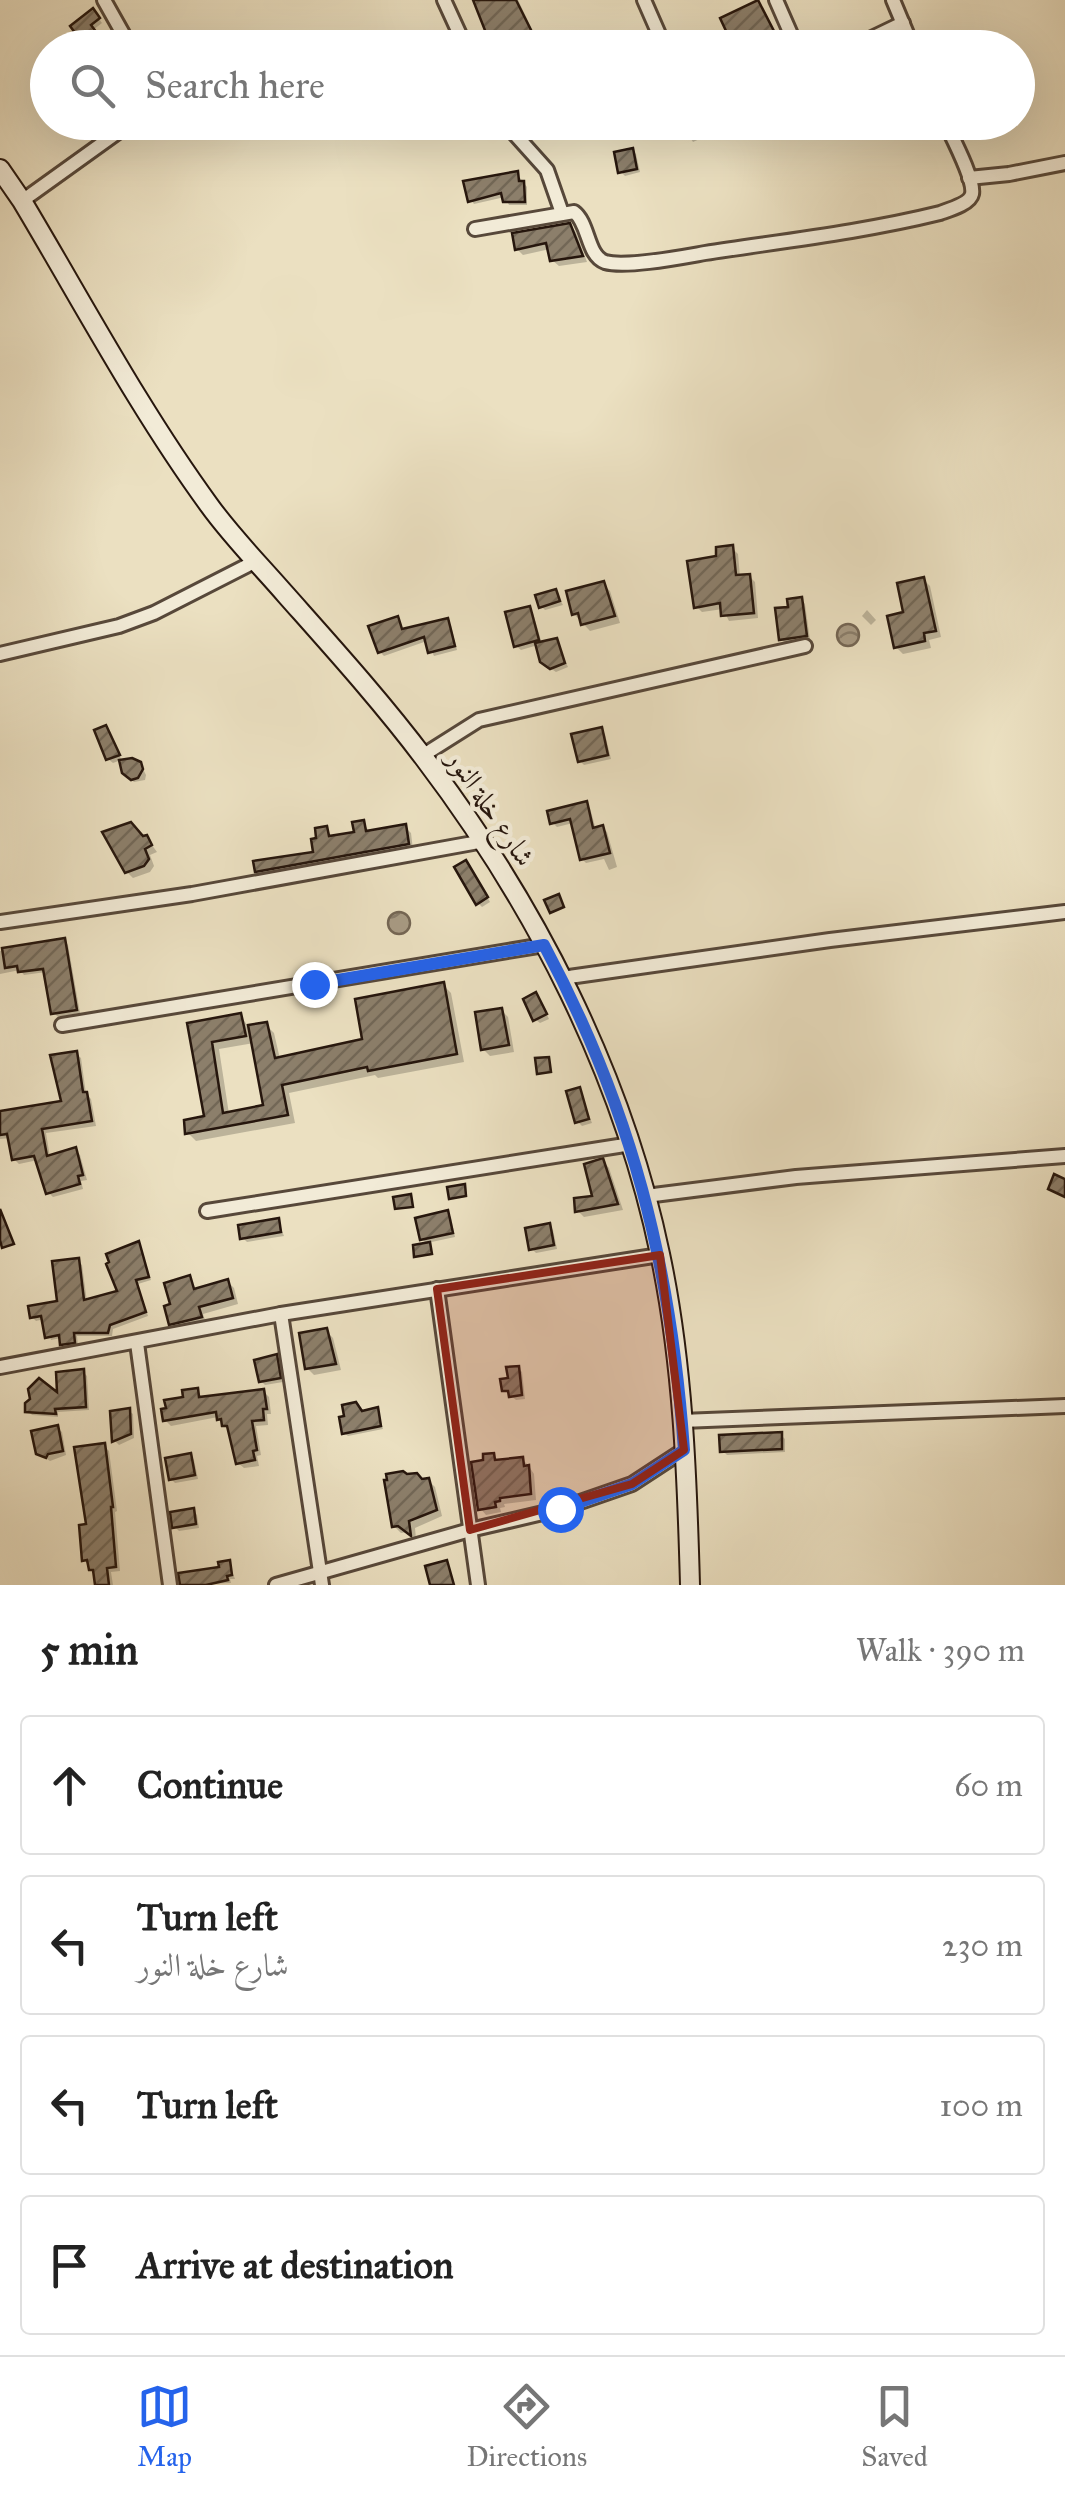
<!DOCTYPE html>
<meta charset="utf-8">
<style>
body{margin:0;font-family:"IM FELL Great Primer",Amiri,serif;background:#f2f2f2;color:#222}
.stop{position:absolute;width:30px;height:30px;margin:-22px;border:8px solid #2563eb;border-radius:50%;background:#fff}
.stop.end{background:#2563eb;border-color:#fff;box-shadow:0 2px 10px #0008}
.list{margin:0;padding:0;list-style:none}
h2{display:flex;justify-content:space-between;align-items:center;height:130px;margin:0;padding:0 40px;font-size:42px}
h2 small{font-size:32px;font-weight:400;color:#767676}
.list li{display:grid;grid-template-columns:65px 1fr auto;gap:30px;align-items:center;box-sizing:border-box;height:140px;margin:0 20px 20px;padding:0 20px;border:2px solid #e0e0e0;border-radius:10px}
.list b{display:block;font-size:38px;white-space:nowrap}
.list p{margin:0;font-size:32px;white-space:nowrap;color:#767676}
.list em{font-size:32px;font-style:normal;color:#767676}
.icon{flex:none;width:55px;height:55px;fill:none;stroke:currentColor;stroke-width:2;stroke-linecap:round;stroke-linejoin:round}
.map{position:relative;flex:none;width:1065px;height:1585px;overflow:hidden}
.search{position:absolute;background:#fff;box-shadow:0 10px 40px #0002;left:30px;right:30px;top:30px;height:110px;display:flex;align-items:center;gap:25px;box-sizing:border-box;padding:0 35px;border-radius:55px;color:#767676;font-size:38px}
.sheet{height:770px;background:#fff}
nav{display:flex;justify-content:space-around;align-items:center;box-sizing:border-box;height:140px;border-top:2px solid #e0e0e0;background:#fff;font-size:28px;color:#767676}
nav a{display:grid;justify-items:center;gap:5px}
nav .on{color:#2563eb}
.map>svg:first-child{display:block}
.water{fill:url(#water-waves);stroke:#746654;stroke-width:2.5}
.shadow{fill:#0003;fill-rule:evenodd}
.building{fill:url(#building-hatch);stroke:#26160d;stroke-width:2.5}
.lines{fill:none;stroke-linecap:round;stroke-linejoin:round}
.street-casing{stroke:#57483a;stroke-width:18}
.secondary-casing{stroke:#26160d;stroke-width:22}
.street{stroke:#f2ebd7;stroke-width:12}
.secondary{stroke:#f2ebd7;stroke-width:18}
.route{stroke:#2563eb;stroke-width:12}
.marked{fill:#8f2418;fill-opacity:0.2;stroke:#8f2418;stroke-width:8;stroke-linejoin:round}
.labels{text-anchor:middle;dominant-baseline:central;stroke-width:9;stroke-linejoin:round;paint-order:stroke}
.street-label{font-size:28px;fill:#26160d;stroke:#f2ebd7}
</style>
<div class="map">
<svg width="1065" height="1585" viewBox="0 0 1065 1585">
<defs>
<pattern id="water-waves" width="16" height="10" patternUnits="userSpaceOnUse" patternTransform="scale(2.5)"><rect width="16" height="10" fill="#a89b84"/><path d="M0 5q4-4 8 0t8 0" fill="none" stroke="#897d6a"/></pattern>
<pattern id="building-hatch" width="6" height="6" patternUnits="userSpaceOnUse" patternTransform="scale(2.5)"><rect width="6" height="6" fill="#8c7f6b"/><path d="M-1 1l2-2M0 6l6-6M5 7l2-2" fill="none" stroke="#726756"/></pattern>
</defs>
<rect width="100%" height="100%" fill="#ebe0c1"/>
<filter id="stains"><feTurbulence type="fractalNoise" baseFrequency=".002" numOctaves="4"/><feColorMatrix values="0 0 0 0 .2 0 0 0 0 .09 0 0 0 0 .02 0 0 0 .5 -.17"/></filter>
<radialGradient id="worn" r=".72"><stop offset=".6" stop-color="#630" stop-opacity="0"/><stop offset="1" stop-color="#630" stop-opacity=".3"/></radialGradient>
<!-- water -->
<g class="water">
<circle cx="848" cy="635" r="11"/>
<circle cx="399" cy="923" r="11"/>
</g>
<!-- shadow -->
<g class="shadow">
<polygon points="476,0 518,0 541,48 496,48"/>
<polygon points="758,2 781,42 769,48 736,48"/>
<polygon points="93,11 102,23 93,30 104,48 89,48 73,26"/>
<polygon points="599,122 617,122 603,128"/>
<polygon points="680,122 716,122 719,130 693,142"/>
<polygon points="632,150 636,154 640,172 625,176 621,172"/>
<polygon points="517,174 527,187 527,205 509,205 505,197 474,204 471,200"/>
<polygon points="570,225 576,232 587,262 559,266 552,260 550,249 523,255 517,249"/>
<polygon points="732,548 738,554 740,577 749,576 755,582 758,618 729,621 723,609 702,612 697,607 719,558"/>
<polygon points="923,579 930,586 941,637 929,640 931,648 903,654 896,647 906,614"/>
<polygon points="603,584 610,591 620,623 590,631 574,614"/>
<polygon points="556,592 563,605 545,610 541,606"/>
<polygon points="801,599 805,604 810,640 785,643 781,639"/>
<polygon points="529,609 533,613 542,644 556,641 568,667 556,672 547,666 538,645 521,650 516,646"/>
<polygon points="867,610 876,620 871,625 862,616"/>
<polygon points="397,619 404,631 447,621 451,625 457,650 434,656 427,641 384,656 380,652"/>
<polygon points="106,728 123,763 142,767 146,775 145,780 134,782 124,772 121,760 113,763 108,759"/>
<polygon points="601,730 605,734 611,759 584,765 580,761"/>
<polygon points="586,804 590,808 596,830 603,828 607,832 617,867 609,870 604,859 586,863 582,859 573,823 557,827 552,822"/>
<polygon points="363,822 370,833 405,827 411,833 413,850 263,877 257,871 316,854 326,828 333,838 357,835"/>
<polygon points="146,837 157,852 150,855 154,866 150,872 133,878 127,872 143,838"/>
<polygon points="470,867 490,902 482,907 478,903"/>
<polygon points="64,940 68,945 80,1013 58,1017 54,1013 46,972 24,975 20,970 0,974 0,951"/>
<path d="M443 985 451 993 464 1062 378 1078 375 1075 289 1093 295 1123 196 1141 188 1133 207 1118 190 1025 241 1016 249 1028 266 1025 274 1033 280 1059 365 1041ZM254 1043 266 1107 229 1114 219 1049Z"/>
<polygon points="540,1000 549,1019 540,1023 535,1019"/>
<polygon points="501,1010 508,1017 514,1052 490,1056 483,1049"/>
<polygon points="76,1054 81,1058 86,1094 91,1099 96,1126 46,1133 50,1157 75,1150 80,1155 87,1180 81,1181 83,1189 53,1197 48,1192 38,1160 19,1164 14,1159 11,1138 0,1139 0,1113 64,1103"/>
<polygon points="579,1090 592,1123 582,1126 578,1122"/>
<polygon points="603,1161 609,1168 623,1210 584,1217 578,1211 595,1198"/>
<polygon points="447,1213 451,1217 455,1237 427,1243 432,1255 418,1257 428,1245 422,1239"/>
<polygon points="278,1221 284,1236 247,1242 243,1238"/>
<polygon points="549,1226 553,1230 557,1249 536,1253 532,1249"/>
<polygon points="138,1244 151,1280 138,1284 148,1316 113,1329 112,1336 77,1336 78,1346 66,1348 61,1338 51,1340 44,1319 36,1321 32,1317 59,1303 78,1261 82,1265 87,1302 120,1292"/>
<polygon points="189,1278 197,1291 228,1282 234,1288 238,1304 203,1314 206,1323 178,1330 171,1324 173,1306"/>
<polygon points="326,1331 333,1338 341,1370 314,1375 307,1368"/>
<polygon points="276,1357 280,1361 283,1382 265,1385 261,1381"/>
<polygon points="518,1368 522,1372 525,1399 516,1400 504,1390"/>
<polygon points="83,1372 87,1376 89,1410 58,1412 58,1417 32,1415 28,1411 60,1398"/>
<polygon points="197,1390 203,1399 263,1391 269,1397 271,1414 267,1414 268,1425 256,1426 261,1455 257,1456 259,1466 244,1468 238,1463 231,1432 218,1417 171,1426 165,1420"/>
<polygon points="377,1410 383,1429 348,1436 344,1433 364,1413"/>
<polygon points="129,1411 133,1414 134,1438 119,1445 115,1441 113,1413"/>
<polygon points="57,1428 62,1432 66,1455 50,1461 38,1453"/>
<polygon points="781,1435 785,1439 785,1452 727,1455 722,1450"/>
<polygon points="104,1446 109,1451 117,1511 115,1512 120,1571 111,1572 113,1585 97,1585 96,1574 84,1560"/>
<polygon points="190,1455 194,1460 198,1479 175,1483 171,1479"/>
<polygon points="493,1455 500,1462 522,1459 528,1465 534,1474 536,1500 504,1504 505,1507 500,1508 501,1512 486,1515 480,1508 486,1462"/>
<polygon points="428,1480 435,1487 442,1516 415,1528 416,1539 408,1532 401,1533 394,1526 422,1481"/>
<polygon points="193,1510 197,1515 199,1528 179,1531 175,1527"/>
<polygon points="229,1563 235,1579 230,1579 231,1583 182,1585 222,1569"/>
</g>
<!-- building -->
<g class="building">
<polygon points="473,0 516,0 540,48 492,48"/>
<polygon points="758,0 776,35 748,48 734,48 720,18"/>
<polygon points="93,8 100,18 91,25 103,41 94,48 86,48 70,26"/>
<polygon points="678,122 715,122 684,136"/>
<polygon points="633,148 637,169 618,173 614,152"/>
<polygon points="518,171 519,181 524,181 525,202 503,202 501,193 468,202 463,181"/>
<polygon points="570,223 583,256 550,261 546,243 515,250 512,233"/>
<polygon points="733,545 736,575 750,574 754,613 721,616 720,603 694,608 687,561 716,556 716,547"/>
<polygon points="924,577 936,631 924,633 925,641 894,648 887,616 903,612 897,583"/>
<polygon points="604,581 615,616 581,625 578,613 572,615 566,591"/>
<polygon points="556,589 560,601 539,608 535,595"/>
<polygon points="802,597 807,636 779,640 775,608 788,607 787,599"/>
<polygon points="530,606 539,640 514,647 505,612"/>
<polygon points="398,616 402,629 448,618 455,646 428,653 424,637 378,653 368,626"/>
<polygon points="557,638 565,663 550,669 540,662 535,643"/>
<polygon points="106,725 120,755 106,760 94,730"/>
<polygon points="602,727 608,755 578,762 571,734"/>
<polygon points="132,758 141,762 143,769 138,778 131,780 122,773 119,760"/>
<polygon points="587,801 593,828 603,825 610,853 580,860 570,819 550,824 547,811"/>
<polygon points="364,820 366,831 406,824 409,844 255,872 253,861 313,852 311,839 316,838 315,828 327,826 329,836 354,832 352,822"/>
<polygon points="131,822 143,836 147,835 152,845 145,849 149,859 144,866 125,873 102,832"/>
<polygon points="466,860 488,897 476,905 454,867"/>
<polygon points="559,894 564,907 550,913 544,900"/>
<polygon points="65,938 77,1010 51,1014 43,969 18,972 17,966 5,968 2,948"/>
<polygon points="444,982 457,1054 368,1071 367,1067 282,1085 288,1115 185,1134 184,1120 204,1116 187,1023 241,1013 246,1036 212,1042 223,1113 263,1105 248,1025 267,1022 275,1058 362,1039 355,999"/>
<polygon points="536,992 547,1014 533,1021 523,999"/>
<polygon points="502,1008 509,1045 481,1050 475,1012"/>
<polygon points="77,1051 83,1092 87,1092 92,1121 42,1129 47,1156 76,1147 83,1175 78,1176 80,1184 46,1194 34,1156 12,1160 7,1134 0,1135 0,1111 61,1101 50,1055"/>
<polygon points="549,1057 551,1072 537,1074 535,1058"/>
<polygon points="580,1087 589,1119 575,1123 566,1091"/>
<polygon points="603,1158 618,1204 575,1212 574,1198 592,1196 584,1164"/>
<polygon points="1054,1174 1065,1179 1065,1197 1048,1189"/>
<polygon points="465,1184 466,1196 449,1199 447,1187"/>
<polygon points="411,1194 413,1207 395,1209 393,1197"/>
<polygon points="0,1209 14,1244 2,1248 0,1240"/>
<polygon points="448,1210 453,1233 420,1240 415,1218"/>
<polygon points="279,1218 281,1232 240,1239 238,1225"/>
<polygon points="550,1223 554,1245 529,1250 525,1228"/>
<polygon points="139,1241 149,1277 136,1280 146,1312 110,1325 108,1333 74,1333 75,1343 60,1345 59,1335 45,1338 41,1316 30,1318 28,1306 57,1301 52,1261 79,1258 84,1300 117,1291 106,1264 109,1262 106,1254"/>
<polygon points="430,1242 432,1254 414,1257 413,1245"/>
<polygon points="190,1275 194,1289 228,1279 233,1298 199,1307 202,1317 169,1325 164,1306 170,1304 164,1283"/>
<polygon points="327,1328 336,1364 305,1369 299,1333"/>
<polygon points="277,1354 281,1378 259,1382 254,1360"/>
<polygon points="519,1366 522,1395 509,1397 508,1391 502,1391 500,1379 508,1378 506,1367"/>
<polygon points="84,1369 86,1407 55,1409 56,1414 25,1412 25,1403 30,1399 28,1389 39,1378 57,1392 56,1372"/>
<polygon points="198,1388 199,1397 264,1389 267,1409 263,1409 264,1420 252,1421 257,1450 253,1451 255,1460 236,1464 227,1426 222,1426 221,1419 217,1420 216,1412 163,1421 161,1409 166,1408 164,1400 183,1397 182,1390"/>
<polygon points="356,1402 362,1411 378,1407 381,1426 342,1434 339,1417 344,1416 342,1405"/>
<polygon points="130,1408 131,1434 112,1442 110,1411"/>
<polygon points="58,1425 63,1451 48,1454 46,1458 36,1454 31,1431"/>
<polygon points="782,1432 782,1449 720,1452 719,1435"/>
<polygon points="105,1443 113,1507 111,1507 116,1567 107,1568 109,1585 95,1585 93,1570 89,1570 87,1560 82,1561 79,1525 86,1524 74,1447"/>
<polygon points="191,1453 195,1475 169,1480 165,1458"/>
<polygon points="494,1453 495,1460 523,1457 524,1466 529,1465 531,1494 500,1498 500,1501 495,1502 496,1507 478,1510 471,1462 483,1460 483,1454"/>
<polygon points="403,1471 407,1474 417,1473 422,1479 429,1478 437,1510 409,1521 411,1536 398,1526 392,1527 384,1480 387,1480 386,1474"/>
<polygon points="194,1508 196,1524 172,1528 170,1512"/>
<polygon points="230,1560 232,1575 227,1576 228,1580 206,1585 180,1585 178,1573 219,1567 218,1562"/>
<polygon points="447,1560 454,1585 430,1585 425,1566"/>
</g>
<g class="lines">
<!-- street casing -->
<g class="street-casing">
<g id="street">
<polyline points="104,0 131,48"/>
<polyline points="444,0 466,48"/>
<polyline points="644,0 665,48"/>
<polyline points="776,0 797,48"/>
<polyline points="893,0 913,48"/>
<polyline points="851,48 903,23"/>
<polyline points="504,122 547,170 562,213"/>
<polyline points="969,178 1009,174 1065,163"/>
<polyline points="22,201 132,122"/>
<path d="M475 229 574 212C589 223 587 256 605 262 626 268 682 257 705 253 783 241 863 232 940 213 948 210 970 204 972 194 975 180 952 137 945 122"/>
<polyline points="0,654 119,626 154,613 256,561"/>
<polyline points="422,756 479,720 805,646"/>
<polyline points="0,922 192,894 484,841"/>
<polyline points="562,978 830,940 1065,912"/>
<polyline points="62,1025 544,945"/>
<polyline points="646,1196 796,1177 1065,1156"/>
<polyline points="207,1211 631,1144"/>
<polyline points="437,1289 478,1585"/>
<polyline points="281,1314 322,1585"/>
<polyline points="137,1343 170,1585"/>
<polyline points="0,1367 281,1314 660,1255"/>
<polyline points="682,1421 1065,1406"/>
<polyline points="276,1585 470,1530 560,1509 632,1484 684,1450"/>
</g>
</g>
<!-- secondary casing -->
<g class="secondary-casing">
<path id="secondary" d="M0 169 22 201C83 303 139 409 209 505 232 537 260 565 286 595 333 648 381 701 424 758 535 904 622 1073 660 1254 683 1362 687 1475 690 1585"/>
</g>
<!-- street -->
<use href="#street" class="street"/>
<!-- secondary -->
<use href="#secondary" class="secondary"/>
</g>
<g class="lines">
<!-- route -->
<path class="route" d="M314 984 544 945C632 1110 671 1264 684 1450L632 1484 560 1509"/>
</g>
<!-- marked area -->
<path class="marked" d="M660 1255 684 1450 632 1484 470 1530 437 1289Z"/>
<g class="labels">
<!-- street labels -->
<g class="street-label">
<text transform="translate(491 808) rotate(56)">شارع خلة النور</text>
</g>
</g>
<rect width="100%" height="100%" filter="url(#stains)"/>
<rect width="100%" height="100%" fill="url(#worn)"/>
</svg>
<div class="stop" style="left:560px;top:1509px"></div>
<div class="stop end" style="left:314px;top:984px"></div>
<div class="search"><svg class="icon" aria-label="search" viewBox="0 0 24 24"><circle cx="10" cy="10" r="6"/><path d="M15 15l6 6"/></svg>Search here</div>
</div>
<section class="sheet">
<h2>5 min<small>Walk · 390 m</small></h2>
<ul class="list">
<li><svg class="icon" aria-label="ahead" viewBox="0 0 24 24"><path d="M12 20V5M6 11l6-6 6 6"/></svg><div><b>Continue</b></div><em>60 m</em></li>
<li><svg class="icon" aria-label="left" viewBox="0 0 24 24"><path d="M17 20v-9H6M10 6l-5 5 5 5"/></svg><div><b>Turn left</b><p>شارع خلة النور</p></div><em>230 m</em></li>
<li><svg class="icon" aria-label="left" viewBox="0 0 24 24"><path d="M17 20v-9H6M10 6l-5 5 5 5"/></svg><div><b>Turn left</b></div><em>100 m</em></li>
<li><svg class="icon" aria-label="arrive" viewBox="0 0 24 24"><path d="M6 21V4h12l-3 4 3 4H6"/></svg><div><b>Arrive at destination</b></div></li>
</ul>
</section>
<nav>
<a class="on"><svg class="icon" aria-label="map" viewBox="0 0 24 24"><path d="M3 6l6-2 6 2 6-2v14l-6 2-6-2-6 2zM9 4v14M15 6v14"/></svg>Map</a>
<a><svg class="icon" aria-label="directions" viewBox="0 0 24 24"><path d="M12 3l9 9-9 9-9-9zM9 14v-3h6M13 9l2 2-2 2"/></svg>Directions</a>
<a><svg class="icon" aria-label="saved" viewBox="0 0 24 24"><path d="M7 4h10v16l-5-4-5 4z"/></svg>Saved</a>
</nav>
